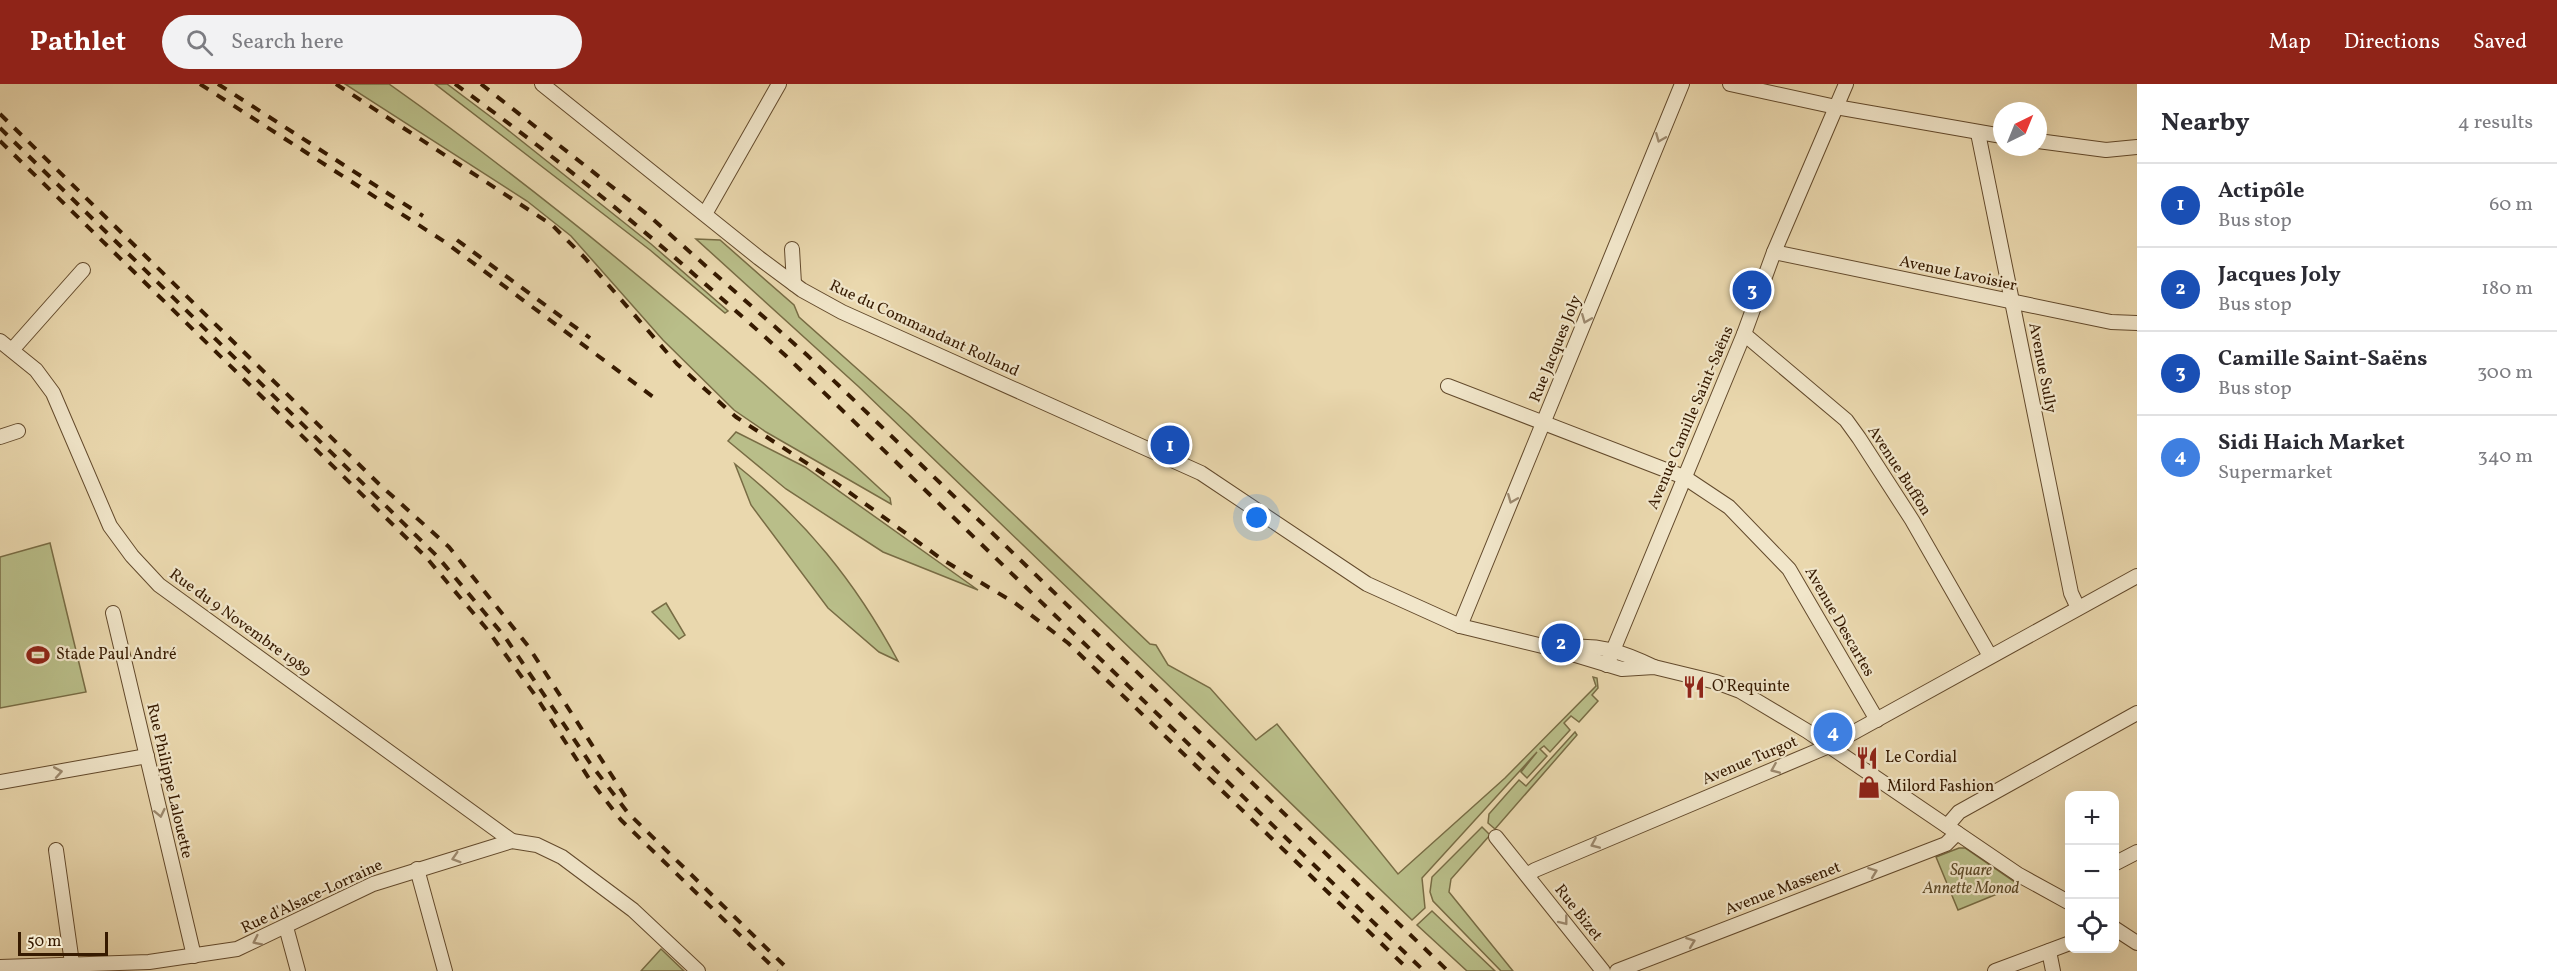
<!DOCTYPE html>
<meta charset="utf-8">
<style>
body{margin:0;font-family:Vollkorn,serif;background:#f2f2f3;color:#2b2b33}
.controls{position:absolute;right:18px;bottom:18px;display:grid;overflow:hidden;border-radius:12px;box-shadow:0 6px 24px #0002}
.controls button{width:54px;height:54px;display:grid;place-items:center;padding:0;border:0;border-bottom:2px solid #e1e1e2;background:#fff;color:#2b2b33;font:30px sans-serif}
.compass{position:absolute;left:1993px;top:18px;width:54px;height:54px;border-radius:50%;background:#fff;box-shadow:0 6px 24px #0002;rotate:43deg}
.scale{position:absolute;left:18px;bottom:15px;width:90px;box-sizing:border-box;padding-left:6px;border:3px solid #361a00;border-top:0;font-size:16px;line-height:21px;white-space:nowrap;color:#361a00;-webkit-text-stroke:4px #f1e6ca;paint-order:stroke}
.you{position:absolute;left:1257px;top:434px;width:21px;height:21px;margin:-15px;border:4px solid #fff;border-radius:50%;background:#1a73e8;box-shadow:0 0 0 9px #1a73e833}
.badge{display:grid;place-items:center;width:39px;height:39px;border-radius:50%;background:#8f2418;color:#fff;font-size:20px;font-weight:700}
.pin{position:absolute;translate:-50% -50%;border:3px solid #fff;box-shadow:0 2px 6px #0006}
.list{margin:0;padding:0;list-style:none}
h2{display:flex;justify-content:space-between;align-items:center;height:78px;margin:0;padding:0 24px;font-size:26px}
h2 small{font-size:20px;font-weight:400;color:#7c7c81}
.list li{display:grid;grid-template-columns:39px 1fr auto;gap:18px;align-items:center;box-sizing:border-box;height:84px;padding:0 24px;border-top:2px solid #e1e1e2}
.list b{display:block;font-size:22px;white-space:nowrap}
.list p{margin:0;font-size:20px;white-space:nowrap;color:#7c7c81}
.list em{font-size:20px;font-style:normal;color:#7c7c81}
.icon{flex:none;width:33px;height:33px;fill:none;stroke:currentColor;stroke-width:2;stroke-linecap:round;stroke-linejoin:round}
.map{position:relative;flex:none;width:2137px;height:887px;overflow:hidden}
header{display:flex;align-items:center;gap:36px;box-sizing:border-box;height:84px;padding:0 30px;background:#8f2418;color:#fff}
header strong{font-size:28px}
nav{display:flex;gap:33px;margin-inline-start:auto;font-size:21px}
.search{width:420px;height:54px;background:#f2f2f3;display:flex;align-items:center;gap:15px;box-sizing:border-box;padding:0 21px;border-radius:33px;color:#7c7c81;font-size:22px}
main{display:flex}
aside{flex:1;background:#fff}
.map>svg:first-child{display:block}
.green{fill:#b9be89;stroke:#786c44;stroke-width:1.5}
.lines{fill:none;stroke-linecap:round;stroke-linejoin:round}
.minor-casing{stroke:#634a2c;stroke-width:16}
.minor{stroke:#f1e6ca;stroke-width:14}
.rail{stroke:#361a00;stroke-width:4;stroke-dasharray:10 10;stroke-linecap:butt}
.oneway{stroke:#9d8a6f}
.labels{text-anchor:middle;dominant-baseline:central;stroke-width:4.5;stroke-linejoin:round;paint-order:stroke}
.street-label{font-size:16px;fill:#361a00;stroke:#f1e6ca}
.poi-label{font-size:16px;fill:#361a00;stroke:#f1e6ca;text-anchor:start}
.park-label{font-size:16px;font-style:italic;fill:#5d4b29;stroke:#f1e6ca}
</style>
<header>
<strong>Pathlet</strong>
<div class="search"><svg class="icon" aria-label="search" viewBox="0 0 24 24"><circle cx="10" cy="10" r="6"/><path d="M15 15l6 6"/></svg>Search here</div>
<nav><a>Map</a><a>Directions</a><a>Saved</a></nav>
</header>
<main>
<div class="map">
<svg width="2137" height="887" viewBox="0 0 2137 887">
<rect width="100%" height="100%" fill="#ead8ae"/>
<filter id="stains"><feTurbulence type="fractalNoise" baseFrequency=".00333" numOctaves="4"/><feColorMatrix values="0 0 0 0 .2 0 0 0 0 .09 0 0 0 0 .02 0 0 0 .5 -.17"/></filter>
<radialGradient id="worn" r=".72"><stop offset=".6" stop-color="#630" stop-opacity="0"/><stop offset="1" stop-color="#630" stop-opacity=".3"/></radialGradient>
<!-- green -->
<g class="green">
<path d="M345 0H389C566 125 731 266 890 414L891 420 766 348 734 326 663 256 571 152 527 117Z"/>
<polygon points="435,0 447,0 499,39 651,160 728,227 725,229 650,166"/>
<polygon points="696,155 720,156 794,221 799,233 908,330 1150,560 1156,561 1168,581 1210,604 1256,656 1277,640 1398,790 1505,694 1596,602 1593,593 1597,594 1598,604 1592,611 1598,617 1579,638 1571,632 1564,639 1570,646 1550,668 1544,662 1540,665 1547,672 1527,694 1521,688 1537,668 1422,794 1425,824 1412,836 859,303"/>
<polygon points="736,348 805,383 978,506 883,468 786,405 728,357"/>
<path d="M735 380C805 436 855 497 898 577L879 568 828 524 751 421Z"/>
<polygon points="50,459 86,608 0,624 0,473"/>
<polygon points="666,519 685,551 679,555 652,528"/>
<polygon points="1575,648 1577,651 1495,745 1488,739 1489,730 1519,696 1526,702"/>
<polygon points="1482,743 1490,751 1451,795 1449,808 1513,887 1501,887 1433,817 1430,808 1432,793"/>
<polygon points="1959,764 1965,764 2019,801 1958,826 1936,773"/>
<polygon points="1432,827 1495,887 1467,887 1417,841"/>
<polygon points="661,865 684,887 641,887"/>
</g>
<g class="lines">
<!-- minor casing -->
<g class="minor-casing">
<g id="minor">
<polyline points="542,0 759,174 802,206 842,228 1201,389 1367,500 1460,542 1559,566 1622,585 1654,583 1716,598 1740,607 1807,647 2019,791 2070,819"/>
<polyline points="1730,0 1836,23 2002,52"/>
<polyline points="1978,49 2071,509 2078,524"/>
<polyline points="2038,57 2106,66 2137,63"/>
<polyline points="705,130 779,0"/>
<polyline points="792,165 794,200"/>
<polyline points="1774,168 2111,238 2137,239"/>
<polyline points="1744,250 1846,336 1859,354 1912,436 1990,572"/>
<polyline points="0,257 36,286 53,309 110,442 132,472 159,501 512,757"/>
<polyline points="12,266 83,186"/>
<polyline points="1448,302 1684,393 1729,423 1789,485 1877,636"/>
<polyline points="0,353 18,347"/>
<polyline points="113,529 194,872"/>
<polyline points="1460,542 1682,0"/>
<path d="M1561 565C1595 558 1623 568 1654 583"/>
<polyline points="1607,581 1744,250 1774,168 1846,0"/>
<polyline points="0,698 147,672"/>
<polyline points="1947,742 1959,728 2137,629"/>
<polyline points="1496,753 1603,887"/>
<polyline points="56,766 72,879"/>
<polyline points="2114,780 2137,768"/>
<polyline points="417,785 445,887"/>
<polyline points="1527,791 1535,786 1829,662 2137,492"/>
<polyline points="286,843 298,887"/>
<polyline points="2114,844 2137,859"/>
<polyline points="2049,867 2053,887"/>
<polyline points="0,883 149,878 237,865 373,800 512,757 537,761 562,773 633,826 698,887"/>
<polyline points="1617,887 1946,760 1957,749"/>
<polyline points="1995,887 2070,859"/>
</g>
</g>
<!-- minor -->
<use href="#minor" class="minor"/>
<!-- rail -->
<g class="rail">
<polyline points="200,0 445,158 656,315"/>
<polyline points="218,0 423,132"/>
<polyline points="336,0 552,141 585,174 677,280 736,333 828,393 943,476 1015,519 1068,559 1410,887"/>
<path d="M455 0C571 83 680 176 785 271L1424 887"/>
<polyline points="481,0 648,131 807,271 1448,887"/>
<polyline points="0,30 379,400 449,463 528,562 627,715"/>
<polyline points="0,44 437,472 505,553 590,679 628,729 790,887"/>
<polyline points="0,57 425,472 486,544 535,611 590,696 621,736 777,887"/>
<polyline points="457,156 590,254"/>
</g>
</g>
<!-- one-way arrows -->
<defs><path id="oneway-chevron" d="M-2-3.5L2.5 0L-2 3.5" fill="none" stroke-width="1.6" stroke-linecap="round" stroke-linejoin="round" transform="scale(1.5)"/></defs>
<g class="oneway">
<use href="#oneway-chevron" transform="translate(1660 54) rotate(112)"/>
<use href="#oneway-chevron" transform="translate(1586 235) rotate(112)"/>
<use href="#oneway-chevron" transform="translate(1512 415) rotate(112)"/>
<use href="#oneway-chevron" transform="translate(1775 685) rotate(157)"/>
<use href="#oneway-chevron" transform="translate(58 688) rotate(-10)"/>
<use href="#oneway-chevron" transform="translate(160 729) rotate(78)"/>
<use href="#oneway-chevron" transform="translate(1595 760) rotate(157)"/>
<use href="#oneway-chevron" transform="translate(456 774) rotate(163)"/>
<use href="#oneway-chevron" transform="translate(1873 788) rotate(-21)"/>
<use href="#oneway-chevron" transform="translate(1564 837) rotate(52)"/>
<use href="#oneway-chevron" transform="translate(257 857) rotate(154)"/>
<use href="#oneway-chevron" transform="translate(1691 858) rotate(-21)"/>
</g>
<!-- icons -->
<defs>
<g id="stadium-bare" transform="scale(1.8)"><path d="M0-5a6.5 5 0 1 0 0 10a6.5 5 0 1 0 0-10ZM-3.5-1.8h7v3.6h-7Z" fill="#8f2418" stroke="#f1e6ca" stroke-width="2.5" paint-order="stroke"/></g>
<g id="restaurant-bare" transform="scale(1.8)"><path d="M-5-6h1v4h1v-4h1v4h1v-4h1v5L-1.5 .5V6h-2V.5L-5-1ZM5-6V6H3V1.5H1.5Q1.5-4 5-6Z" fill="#8f2418" stroke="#f1e6ca" stroke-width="2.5" paint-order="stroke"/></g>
<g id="shop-bare" transform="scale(1.8)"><path d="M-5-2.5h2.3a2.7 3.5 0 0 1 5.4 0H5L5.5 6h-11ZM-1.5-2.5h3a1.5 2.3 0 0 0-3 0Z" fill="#8f2418" stroke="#f1e6ca" stroke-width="2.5" paint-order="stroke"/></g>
</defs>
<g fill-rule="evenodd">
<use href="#stadium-bare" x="38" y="571"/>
<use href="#restaurant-bare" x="1694" y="603"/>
<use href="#restaurant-bare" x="1867" y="674"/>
<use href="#shop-bare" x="1869" y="703"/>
</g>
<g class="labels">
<!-- street labels -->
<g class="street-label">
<text transform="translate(1958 190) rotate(12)">Avenue Lavoisier</text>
<text transform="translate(924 245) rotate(25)">Rue du Commandant Rolland</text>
<text transform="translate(1556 265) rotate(-68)">Rue Jacques Joly</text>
<text transform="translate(2042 284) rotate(79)">Avenue Sully</text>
<text transform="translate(1691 334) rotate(-67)">Avenue Camille Saint-Saëns</text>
<text transform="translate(1899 387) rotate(57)">Avenue Buffon</text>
<text transform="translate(1839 538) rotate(60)">Avenue Descartes</text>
<text transform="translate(240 539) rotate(36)">Rue du 9 Novembre 1989</text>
<text transform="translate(1750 677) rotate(-23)">Avenue Turgot</text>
<text transform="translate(169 697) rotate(77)">Rue Philippe Lalouette</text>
<text transform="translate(1783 805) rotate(-21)">Avenue Massenet</text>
<text transform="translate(312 813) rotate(-25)">Rue d'Alsace-Lorraine</text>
<text transform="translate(1578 829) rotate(52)">Rue Bizet</text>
</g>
<!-- poi labels -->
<g class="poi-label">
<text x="56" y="571">Stade Paul André</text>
<text x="1712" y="603">O'Requinte</text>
<text x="1885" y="674">Le Cordial</text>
<text x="1887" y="703">Milord Fashion</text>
</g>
<!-- park labels -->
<g class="park-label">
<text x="1971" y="787">Square<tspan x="1971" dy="18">Annette Monod</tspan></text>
</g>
</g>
<rect width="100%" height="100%" filter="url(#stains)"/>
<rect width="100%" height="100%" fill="url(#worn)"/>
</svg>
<div class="controls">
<button>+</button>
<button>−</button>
<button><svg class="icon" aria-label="locate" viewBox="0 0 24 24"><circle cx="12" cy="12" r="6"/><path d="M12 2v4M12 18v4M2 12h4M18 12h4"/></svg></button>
</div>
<svg class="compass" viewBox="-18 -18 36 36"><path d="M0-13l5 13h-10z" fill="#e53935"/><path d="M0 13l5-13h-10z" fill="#7c7c81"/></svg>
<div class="scale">50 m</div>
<div class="you"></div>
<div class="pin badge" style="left:1170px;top:361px;background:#1a4fb4">1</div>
<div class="pin badge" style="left:1561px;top:559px;background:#1a4fb4">2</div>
<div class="pin badge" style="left:1752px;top:206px;background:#1a4fb4">3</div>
<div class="pin badge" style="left:1833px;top:648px;background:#3f7fe0">4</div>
</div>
<aside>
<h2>Nearby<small>4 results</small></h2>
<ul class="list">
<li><span class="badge" style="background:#1a4fb4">1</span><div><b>Actipôle</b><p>Bus stop</p></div><em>60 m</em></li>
<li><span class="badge" style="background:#1a4fb4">2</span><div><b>Jacques Joly</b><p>Bus stop</p></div><em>180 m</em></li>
<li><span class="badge" style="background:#1a4fb4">3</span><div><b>Camille Saint-Saëns</b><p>Bus stop</p></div><em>300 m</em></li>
<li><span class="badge" style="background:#3f7fe0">4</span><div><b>Sidi Haich Market</b><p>Supermarket</p></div><em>340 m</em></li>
</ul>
</aside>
</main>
